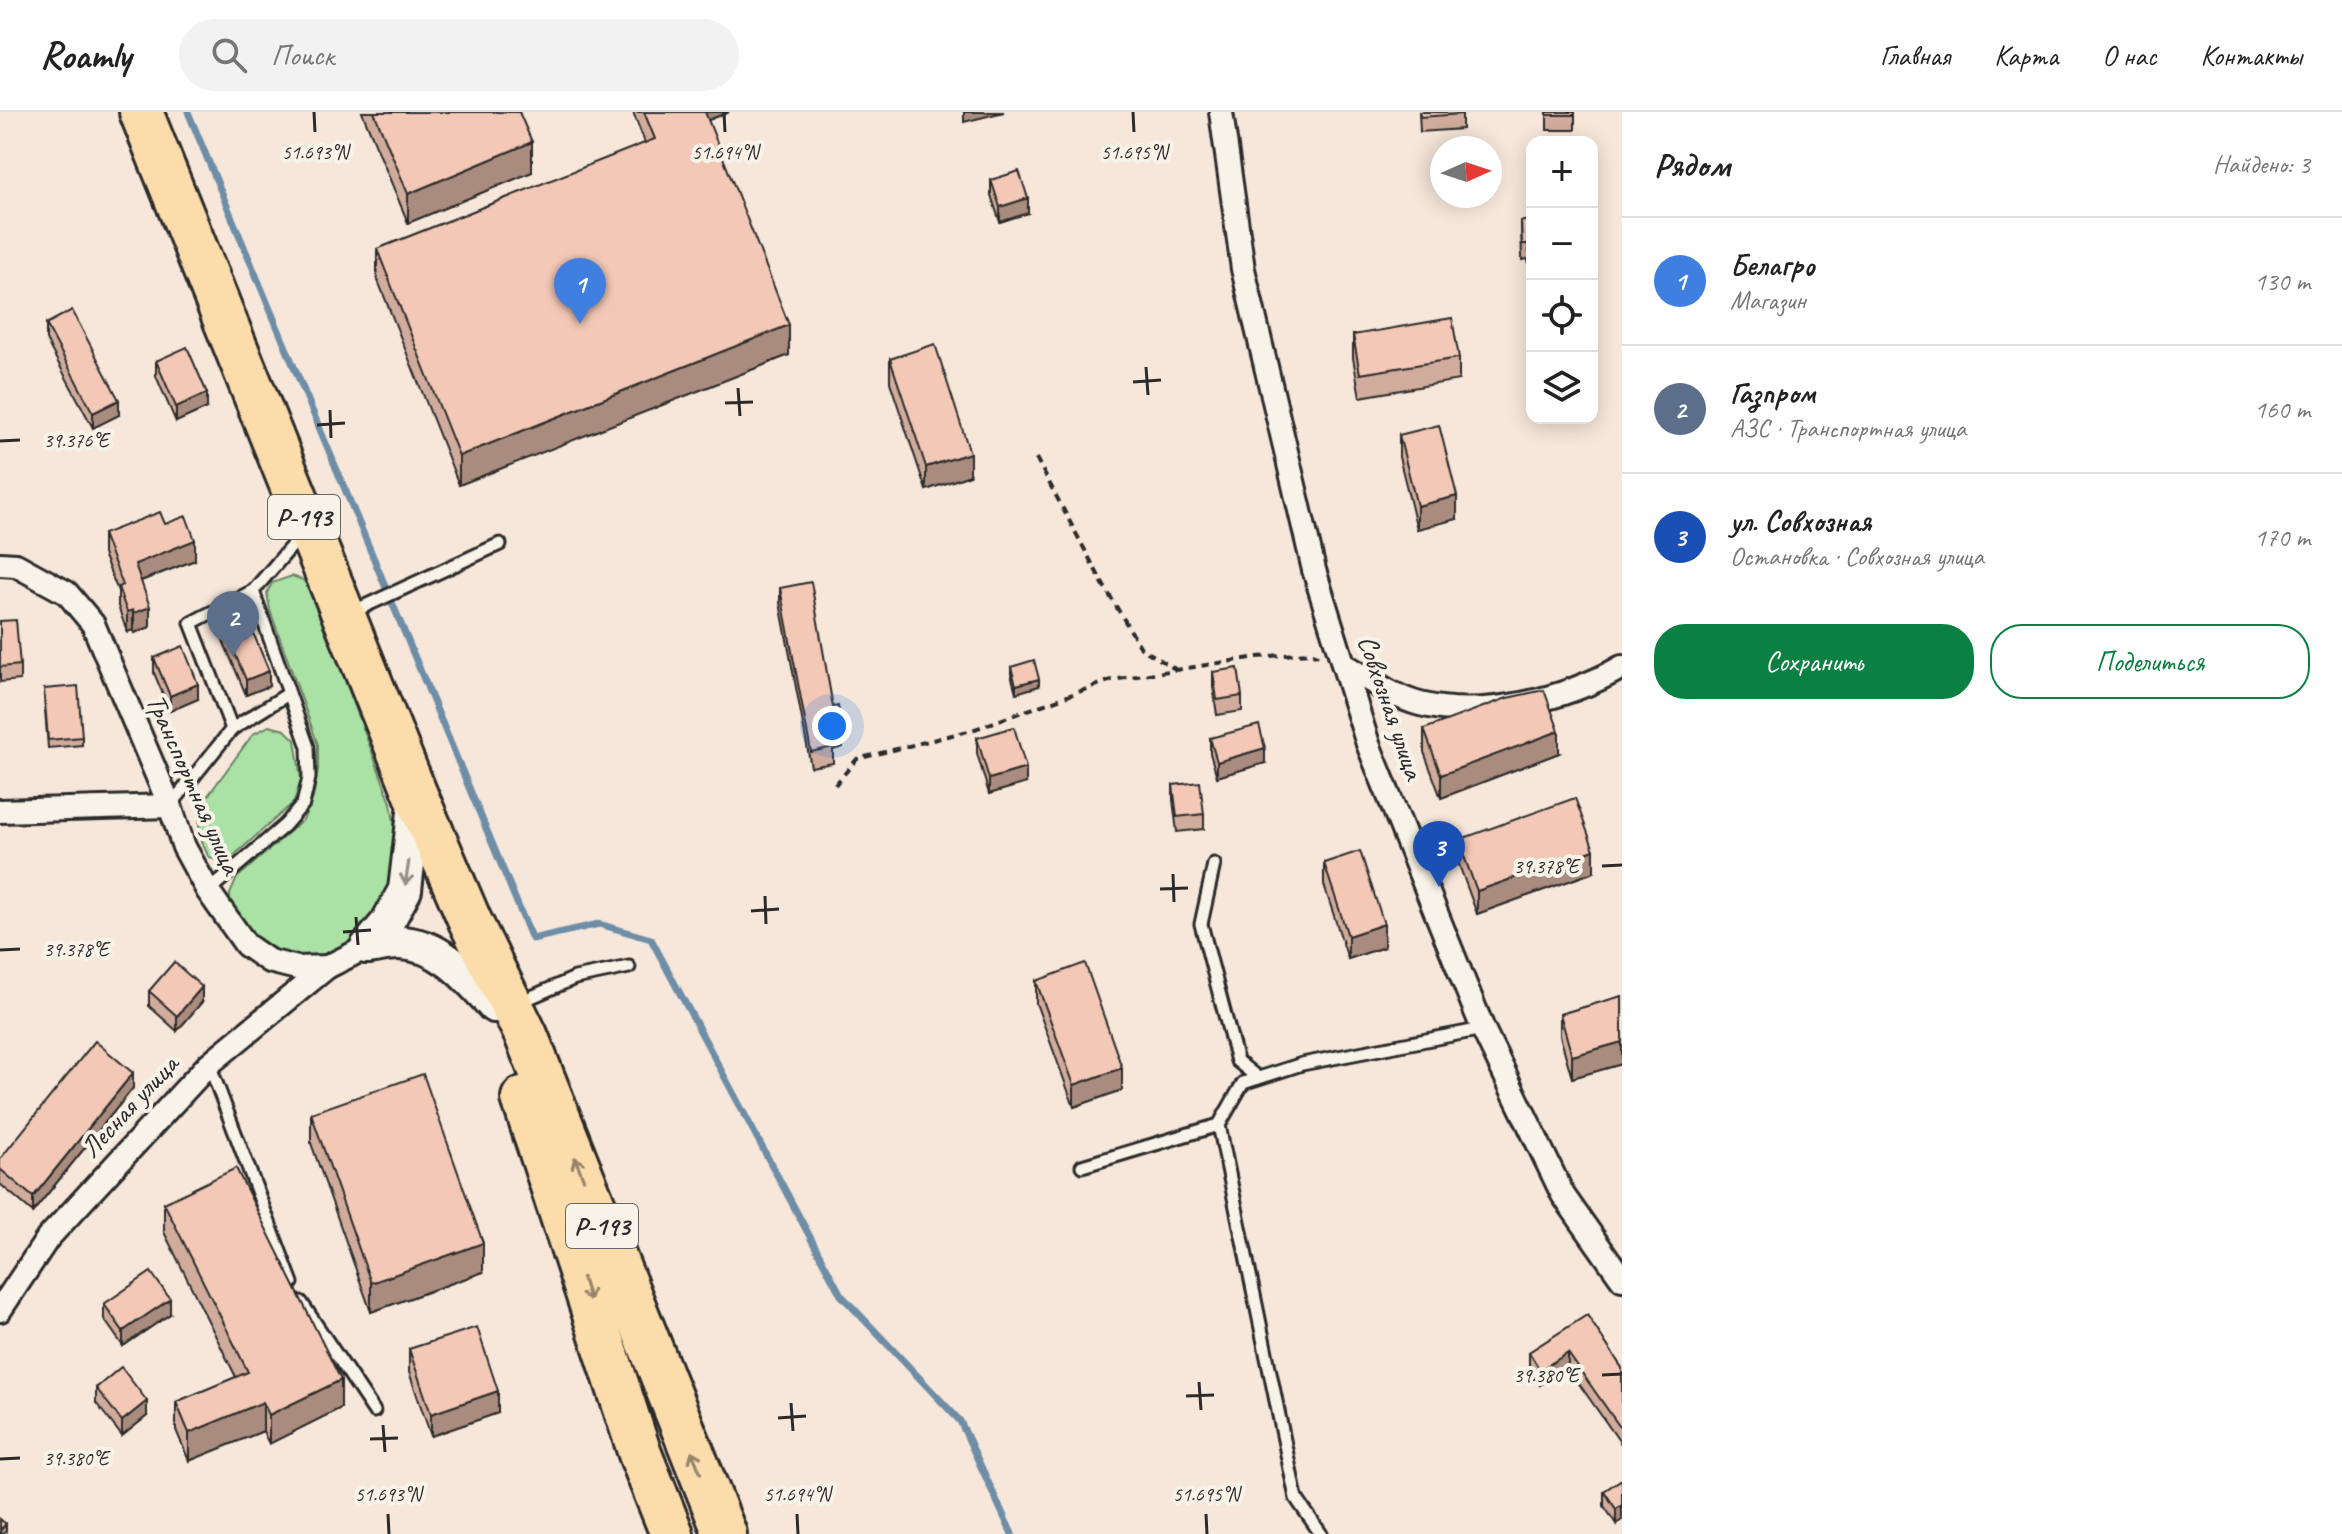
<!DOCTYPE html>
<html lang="ru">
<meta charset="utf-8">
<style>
body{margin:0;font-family:Caveat,sans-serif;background:#f2f2f2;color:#222}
.controls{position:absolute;right:24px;top:24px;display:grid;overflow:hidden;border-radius:16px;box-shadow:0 4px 20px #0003}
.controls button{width:72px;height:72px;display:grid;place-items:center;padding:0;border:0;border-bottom:2px solid #e0e0e0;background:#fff;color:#222;font:40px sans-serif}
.compass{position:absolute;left:1430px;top:24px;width:72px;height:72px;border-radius:50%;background:#fff;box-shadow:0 4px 20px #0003;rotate:87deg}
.you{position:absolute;left:832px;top:614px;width:28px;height:28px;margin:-20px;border:6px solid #fff;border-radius:50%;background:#1a73e8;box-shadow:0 0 0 12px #1a73e833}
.badge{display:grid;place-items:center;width:52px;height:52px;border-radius:50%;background:#0b8043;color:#fff;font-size:26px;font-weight:700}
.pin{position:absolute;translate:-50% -66px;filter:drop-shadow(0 2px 4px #0008)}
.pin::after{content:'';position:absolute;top:42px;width:28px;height:24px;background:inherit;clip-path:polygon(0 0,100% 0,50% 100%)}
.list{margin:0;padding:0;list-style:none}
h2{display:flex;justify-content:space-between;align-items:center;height:104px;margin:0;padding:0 32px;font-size:34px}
h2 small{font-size:26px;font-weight:400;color:#767676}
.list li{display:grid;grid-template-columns:52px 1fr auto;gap:24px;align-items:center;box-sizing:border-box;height:128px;padding:0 32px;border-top:2px solid #e0e0e0}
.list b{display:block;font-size:30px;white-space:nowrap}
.list p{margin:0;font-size:26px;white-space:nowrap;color:#767676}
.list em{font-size:26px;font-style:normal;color:#767676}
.actions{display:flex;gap:16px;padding:24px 32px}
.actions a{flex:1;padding:18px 0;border:2px solid #0b8043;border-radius:32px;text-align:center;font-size:28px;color:#0b8043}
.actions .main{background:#0b8043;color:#fff}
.icon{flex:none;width:44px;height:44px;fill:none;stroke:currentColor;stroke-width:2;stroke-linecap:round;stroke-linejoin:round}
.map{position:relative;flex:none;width:1622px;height:1422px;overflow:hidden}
header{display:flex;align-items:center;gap:48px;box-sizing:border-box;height:112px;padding:0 40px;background:#fff;border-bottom:2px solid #e0e0e0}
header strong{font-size:38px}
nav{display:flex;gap:44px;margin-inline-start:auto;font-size:28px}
.search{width:560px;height:72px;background:#f2f2f2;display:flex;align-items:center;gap:20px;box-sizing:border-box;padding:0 28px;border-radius:44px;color:#767676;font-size:30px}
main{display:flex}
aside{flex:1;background:#fff}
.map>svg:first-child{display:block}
.green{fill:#aae1a4;stroke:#6a8668;stroke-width:2}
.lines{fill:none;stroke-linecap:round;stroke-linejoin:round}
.stream{stroke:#6e8ea7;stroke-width:7}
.lane-casing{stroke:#2b2b2b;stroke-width:17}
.street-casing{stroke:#2b2b2b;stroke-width:28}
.secondary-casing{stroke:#2b2b2b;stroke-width:38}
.highway-casing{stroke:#2b2b2b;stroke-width:48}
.path{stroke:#2b2b2b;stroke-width:4;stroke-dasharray:8 6;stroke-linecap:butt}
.lane{stroke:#f7f3e8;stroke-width:11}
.street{stroke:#f7f3e8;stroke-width:22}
.secondary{stroke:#f7f3e8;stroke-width:32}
.highway{stroke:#fddcac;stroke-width:42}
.wall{fill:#d1ac9d;stroke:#2b2b2b;stroke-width:2}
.shaded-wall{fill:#aa8c7f;stroke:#2b2b2b;stroke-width:2}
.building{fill:#f3c8b6;stroke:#2b2b2b;stroke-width:2}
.oneway{stroke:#918f8a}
.oneway2{stroke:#94846c}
.ticks{fill:none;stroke:#2b2b2b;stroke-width:3}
.labels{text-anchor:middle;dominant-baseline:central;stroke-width:8;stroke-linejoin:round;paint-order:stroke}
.shield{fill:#f7f3e8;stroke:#686764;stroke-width:2}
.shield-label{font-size:26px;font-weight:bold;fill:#2b2b2b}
.street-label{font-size:28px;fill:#2b2b2b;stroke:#f7f3e8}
.ticks-label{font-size:20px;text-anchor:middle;fill:#2b2b2b;stroke:#f7f3e8;stroke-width:8;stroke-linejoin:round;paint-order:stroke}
</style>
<header>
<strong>Roamly</strong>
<div class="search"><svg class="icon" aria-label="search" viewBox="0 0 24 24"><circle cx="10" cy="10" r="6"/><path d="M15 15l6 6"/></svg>Поиск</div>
<nav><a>Главная</a><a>Карта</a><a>О нас</a><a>Контакты</a></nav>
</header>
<main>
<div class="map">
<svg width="1622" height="1422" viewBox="0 0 1622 1422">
<rect width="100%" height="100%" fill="#f7e7da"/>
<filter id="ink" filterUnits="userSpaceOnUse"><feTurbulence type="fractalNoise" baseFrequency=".0125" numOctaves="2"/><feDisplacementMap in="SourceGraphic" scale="16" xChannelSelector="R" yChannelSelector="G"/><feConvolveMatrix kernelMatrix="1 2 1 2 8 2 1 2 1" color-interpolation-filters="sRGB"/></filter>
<g filter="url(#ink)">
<!-- green -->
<g class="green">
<polygon points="292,464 303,468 313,482 391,691 397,729 385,796 367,820 327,843 309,844 286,842 258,830 231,801 230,782 237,766 303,708 313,686 318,658 318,633 270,498 267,481 272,471"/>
<polygon points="269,614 285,618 295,628 301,667 294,690 229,748 218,749 208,744 202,730 199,712 202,692 253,622"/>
</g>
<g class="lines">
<!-- stream -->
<polyline class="stream" points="188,0 532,827 599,812 651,827 841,1183 960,1309 1012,1422"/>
<!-- lane casing -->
<g class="lane-casing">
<g id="lane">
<polyline points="352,500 500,432"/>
<polyline points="232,617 288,582"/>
<polyline points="170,694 232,617 191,511 253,479 302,422"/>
<polyline points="1214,752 1201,812 1237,949 1258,966"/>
<polyline points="208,779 285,713 303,692 309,666 308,635 253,479"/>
<polyline points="520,890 575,866 629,855"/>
<polyline points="209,952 292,1171"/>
<polyline points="1219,1013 1296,1386 1321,1422"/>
<polyline points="1082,1054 1219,1013 1243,971 1302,952 1483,917"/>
<polyline points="301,1190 374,1299"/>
</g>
</g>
<!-- street casing -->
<g class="street-casing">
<g id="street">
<polyline points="1221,0 1243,157 1314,458 1368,632 1483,917 1563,1083 1622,1167"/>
<polyline points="0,452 16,453 67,481 93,512 170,694 184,735 208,779 246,833 269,849 297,856 327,855 367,835"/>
<path d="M1343 552C1367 566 1393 585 1420 592 1483 608 1566 587 1622 555"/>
<polyline points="0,699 170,694"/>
<polyline points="0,1198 48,1126 209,952 327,855"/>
</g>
</g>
<!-- secondary casing -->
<g class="secondary-casing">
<g id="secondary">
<polyline points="367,835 387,811 405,778 416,683"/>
<path d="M367 835C377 834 388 831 398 831 440 831 468 865 494 894"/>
</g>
</g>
<!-- highway casing -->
<g class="highway-casing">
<g id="highway">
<polyline points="141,0 416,683 470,809 526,923 725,1422"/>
<polyline points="523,986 640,1342 672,1422"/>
</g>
</g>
<!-- path -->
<g class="path">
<polyline points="1036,346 1104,474 1141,536 1175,557"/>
<polyline points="835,673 857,647 972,618 1112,568 1257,545 1310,541 1318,544"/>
</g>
<!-- lane -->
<use href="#lane" class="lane"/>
<!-- street -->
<use href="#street" class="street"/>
<!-- secondary -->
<use href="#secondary" class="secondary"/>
<!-- highway -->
<use href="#highway" class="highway"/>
</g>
<!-- wall -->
<g class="wall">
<polygon points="362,0 519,0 532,60 408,111"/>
<polygon points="633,0 729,0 708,8 789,243 459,373 377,166 377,137 645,31"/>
<polygon points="1419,0 1462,0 1462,17 1420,20"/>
<rect x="1547" y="0" width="28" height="18"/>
<polygon points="991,68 1028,101 1000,110 991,83"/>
<polygon points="1521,109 1532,109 1532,172 1528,147 1522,148"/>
<polygon points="46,212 119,303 93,316 46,228"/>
<polygon points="1353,223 1459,246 1459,268 1360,285 1353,246"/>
<polygon points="890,247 970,363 926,378 890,270"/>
<polygon points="156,249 207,296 176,310 156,264"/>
<polygon points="1399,323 1457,407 1417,417 1399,345"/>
<polygon points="165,412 195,448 141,469 150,515 134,521 133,518 127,520 118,494 118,479 103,442 103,422"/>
<polygon points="780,476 843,620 843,635 833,638 833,651 811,655 780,491"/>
<polygon points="217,499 269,574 246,583 217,514"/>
<polygon points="0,509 20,553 20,568 0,570"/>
<polygon points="154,546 198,587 170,599 154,561"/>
<polygon points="1011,555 1039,574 1016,581 1011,562"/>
<polygon points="1213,560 1242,584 1242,599 1217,603 1213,575"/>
<polygon points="44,585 82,625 82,633 48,636"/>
<polygon points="1424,617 1559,641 1441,686 1424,640"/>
<polygon points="977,626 1026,671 989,682 977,641"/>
<polygon points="1210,626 1265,651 1217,665 1210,641"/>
<polygon points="1173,673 1204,702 1204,717 1177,720 1173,688"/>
<polygon points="1458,728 1594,760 1477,802 1458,750"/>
<polygon points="1324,751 1384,835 1348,847 1324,773"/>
<polygon points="1036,869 1122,978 1074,995 1036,891"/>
<polygon points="149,879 202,890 177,919 149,894"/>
<polygon points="1622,884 1622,952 1572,966 1560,924 1560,902"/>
<polygon points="133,976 33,1100 0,1072 0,1047"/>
<polygon points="311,1001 483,1160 371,1200 311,1031"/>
<polygon points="164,1091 341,1296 269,1332 263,1319 189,1349 176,1318 176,1290 236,1265 164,1120"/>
<polygon points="104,1192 170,1202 123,1234 104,1207"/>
<polygon points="1587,1203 1622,1256 1622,1333 1568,1256 1540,1273 1529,1255 1529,1240"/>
<polygon points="409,1237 498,1301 431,1324 409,1260"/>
<polygon points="96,1276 147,1304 122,1324 96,1291"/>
<polygon points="1622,1367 1616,1412 1604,1394 1604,1379"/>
</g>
<!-- shaded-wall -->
<g class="shaded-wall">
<polygon points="698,0 729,0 698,12"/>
<polygon points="964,0 1004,0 964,10"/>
<polygon points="532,30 532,60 408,111 408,82"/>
<polygon points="1028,86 1028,101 1000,110 1000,95"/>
<polygon points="789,213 789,243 459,373 459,344"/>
<polygon points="207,281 207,296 176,310 176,295"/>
<polygon points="119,288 119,303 93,316 93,301"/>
<polygon points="970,341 970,363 926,378 926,355"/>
<polygon points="1457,384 1457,407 1417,417 1417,394"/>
<polygon points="195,428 195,448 135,471 135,452"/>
<polygon points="150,495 150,515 134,521 134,501"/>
<polygon points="133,498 133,518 127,520 127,500"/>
<polygon points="269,559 269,574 246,583 246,568"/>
<polygon points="1039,567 1039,574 1016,581 1016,573"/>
<polygon points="198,572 198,587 170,599 170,584"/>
<polygon points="1559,619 1559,641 1441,686 1441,663"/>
<polygon points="1265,636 1265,651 1217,665 1217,650"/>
<polygon points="1026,656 1026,671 989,682 989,667"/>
<polygon points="1594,738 1594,760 1477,802 1477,779"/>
<polygon points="1384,812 1384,835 1348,847 1348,824"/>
<polygon points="202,875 202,890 177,919 177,904"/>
<polygon points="1622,930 1622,952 1572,966 1572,944"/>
<polygon points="1122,956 1122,978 1074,995 1074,973"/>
<polygon points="133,961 133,976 33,1100 33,1085"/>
<polygon points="483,1131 483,1160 371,1200 371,1171"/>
<polygon points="170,1187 170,1202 123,1234 123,1219"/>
<polygon points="1568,1241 1568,1256 1540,1273 1540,1258"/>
<polygon points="341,1268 341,1296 269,1332 269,1303"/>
<polygon points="498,1279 498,1301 431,1324 431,1302"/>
<polygon points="147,1289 147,1304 122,1324 122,1309"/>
<polygon points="263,1290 263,1319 189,1349 189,1321"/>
<polygon points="1622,1393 1622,1408 1616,1412 1616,1397"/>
<polygon points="6,1412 6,1420 3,1422 0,1422 0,1418"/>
</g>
<!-- building -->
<g class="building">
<polygon points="374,0 519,0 532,30 408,82"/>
<polygon points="644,0 705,0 789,213 459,344 377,137 655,27"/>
<polygon points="1420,0 1462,0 1462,2 1420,5"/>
<rect x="1547" y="0" width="28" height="3"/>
<polygon points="1019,59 1028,86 1000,95 991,68"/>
<polygon points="1521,109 1532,109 1532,157 1528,132 1522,132"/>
<polygon points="72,198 119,288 93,301 46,212"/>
<polygon points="1452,206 1459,246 1360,262 1353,223"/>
<polygon points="935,232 970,341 926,355 890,247"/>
<polygon points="187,235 207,281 176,295 156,249"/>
<polygon points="1439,313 1457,384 1417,394 1399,323"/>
<polygon points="160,400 165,412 186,404 195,428 135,452 150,495 134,501 133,498 127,500 118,475 123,473 103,422"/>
<polygon points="811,470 833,595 838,594 843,620 830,623 833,635 811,640 780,476"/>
<polygon points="240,489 269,559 246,568 217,499"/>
<polygon points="16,508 20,553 0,555 0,509"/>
<polygon points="183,534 198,572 170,584 154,546"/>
<polygon points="1034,548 1039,567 1016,573 1011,555"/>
<polygon points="1238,556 1242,584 1217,588 1213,560"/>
<polygon points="78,574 82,625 48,628 44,577"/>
<polygon points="1544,578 1559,619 1441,663 1424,617 1507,586"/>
<polygon points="1259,613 1265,636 1217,650 1210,626"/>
<polygon points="1014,615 1026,656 989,667 977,626"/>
<polygon points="1200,670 1204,702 1177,705 1173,673"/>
<polygon points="1575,686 1594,738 1477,779 1458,728"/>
<polygon points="1360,739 1384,812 1348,824 1324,751"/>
<polygon points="174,850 202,875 177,904 149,879"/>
<polygon points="1085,851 1122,956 1074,973 1036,869"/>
<polygon points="1622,884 1622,930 1572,944 1560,902"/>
<polygon points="95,929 133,961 33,1085 0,1057 0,1047"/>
<polygon points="423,962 483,1131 371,1171 311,1001"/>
<polygon points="236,1056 341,1268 269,1303 263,1290 189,1321 176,1290 248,1260 164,1091"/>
<polygon points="151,1160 170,1187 123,1219 104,1192"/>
<polygon points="1587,1203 1622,1256 1622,1318 1568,1241 1540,1258 1529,1240"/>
<polygon points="477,1215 498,1279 431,1302 409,1237"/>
<polygon points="121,1255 147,1289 122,1309 96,1276"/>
<polygon points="1622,1367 1622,1393 1616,1397 1604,1379"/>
<polygon points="0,1407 6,1412 0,1418"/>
</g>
<!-- one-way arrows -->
<defs><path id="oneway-shaft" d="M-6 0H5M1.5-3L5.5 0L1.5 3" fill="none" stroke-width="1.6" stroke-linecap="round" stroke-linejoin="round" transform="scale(2)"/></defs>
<use class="oneway" href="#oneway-shaft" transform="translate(407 761) rotate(99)"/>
<g class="oneway2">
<use href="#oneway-shaft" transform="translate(579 1056) rotate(-112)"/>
<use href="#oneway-shaft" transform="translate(586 1177) rotate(72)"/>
<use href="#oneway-shaft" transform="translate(696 1350) rotate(-112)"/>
</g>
</g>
<!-- ticks -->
<path class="ticks" d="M314 0 315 20M724 0 725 20M1133 0 1134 20M1146 255 1148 283M1133 270 1161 268M738 276 740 304M725 291 753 290M330 298 331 326M317 313 345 311M0 329 20 328M1602 754 1622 753M1173 762 1174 790M1160 777 1188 776M765 784 766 812M751 799 779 797M356 805 358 833M343 820 371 818M0 838 20 837M1602 1263 1622 1262M1199 1270 1201 1298M1186 1284 1214 1283M791 1291 793 1319M778 1306 806 1304M383 1313 385 1340M370 1327 398 1326M0 1347 20 1346M388 1402 389 1422M797 1402 798 1422M1206 1402 1207 1422"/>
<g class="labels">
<!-- shield labels -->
<g class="shield">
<rect x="268" y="383" width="72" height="44" rx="6"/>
<rect x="566" y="1092" width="72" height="44" rx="6"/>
</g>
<g class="shield-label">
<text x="304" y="405">Р-193</text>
<text x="602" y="1114">Р-193</text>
</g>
<!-- street labels -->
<g class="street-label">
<text transform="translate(1391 595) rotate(71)">Совхозная улица</text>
<text transform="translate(194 672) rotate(66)">Транспортная улица</text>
<text transform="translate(129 994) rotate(-47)">Лесная улица</text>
</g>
</g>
<g class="ticks-label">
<text x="315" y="47">51.693°N</text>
<text x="725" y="47">51.694°N</text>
<text x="1134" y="47">51.695°N</text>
<text x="76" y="335">39.376°E</text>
<text x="1546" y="761">39.378°E</text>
<text x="76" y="844">39.378°E</text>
<text x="1546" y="1270">39.380°E</text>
<text x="76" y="1353">39.380°E</text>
<text x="388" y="1389">51.693°N</text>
<text x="797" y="1389">51.694°N</text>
<text x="1206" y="1389">51.695°N</text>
</g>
</svg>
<div class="controls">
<button>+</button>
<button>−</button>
<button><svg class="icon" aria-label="locate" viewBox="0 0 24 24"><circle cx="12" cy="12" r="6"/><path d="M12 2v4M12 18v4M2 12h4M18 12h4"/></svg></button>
<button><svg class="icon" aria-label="layers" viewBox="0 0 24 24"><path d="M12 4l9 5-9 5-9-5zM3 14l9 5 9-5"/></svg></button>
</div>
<svg class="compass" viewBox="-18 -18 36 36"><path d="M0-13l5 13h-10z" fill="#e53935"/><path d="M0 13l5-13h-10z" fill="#767676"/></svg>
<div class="you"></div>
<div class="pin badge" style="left:580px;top:212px;background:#3f7fe0">1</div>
<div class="pin badge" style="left:233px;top:545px;background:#5c6f8a">2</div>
<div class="pin badge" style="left:1439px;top:775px;background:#1a4fb4">3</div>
</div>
<aside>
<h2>Рядом<small>Найдено: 3</small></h2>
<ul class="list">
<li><span class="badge" style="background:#3f7fe0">1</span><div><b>Белагро</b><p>Магазин</p></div><em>130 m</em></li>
<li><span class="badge" style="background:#5c6f8a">2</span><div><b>Газпром</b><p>АЗС · Транспортная улица</p></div><em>160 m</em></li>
<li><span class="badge" style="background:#1a4fb4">3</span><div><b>ул. Совхозная</b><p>Остановка · Совхозная улица</p></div><em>170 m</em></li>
</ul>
<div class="actions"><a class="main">Сохранить</a><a>Поделиться</a></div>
</aside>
</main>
